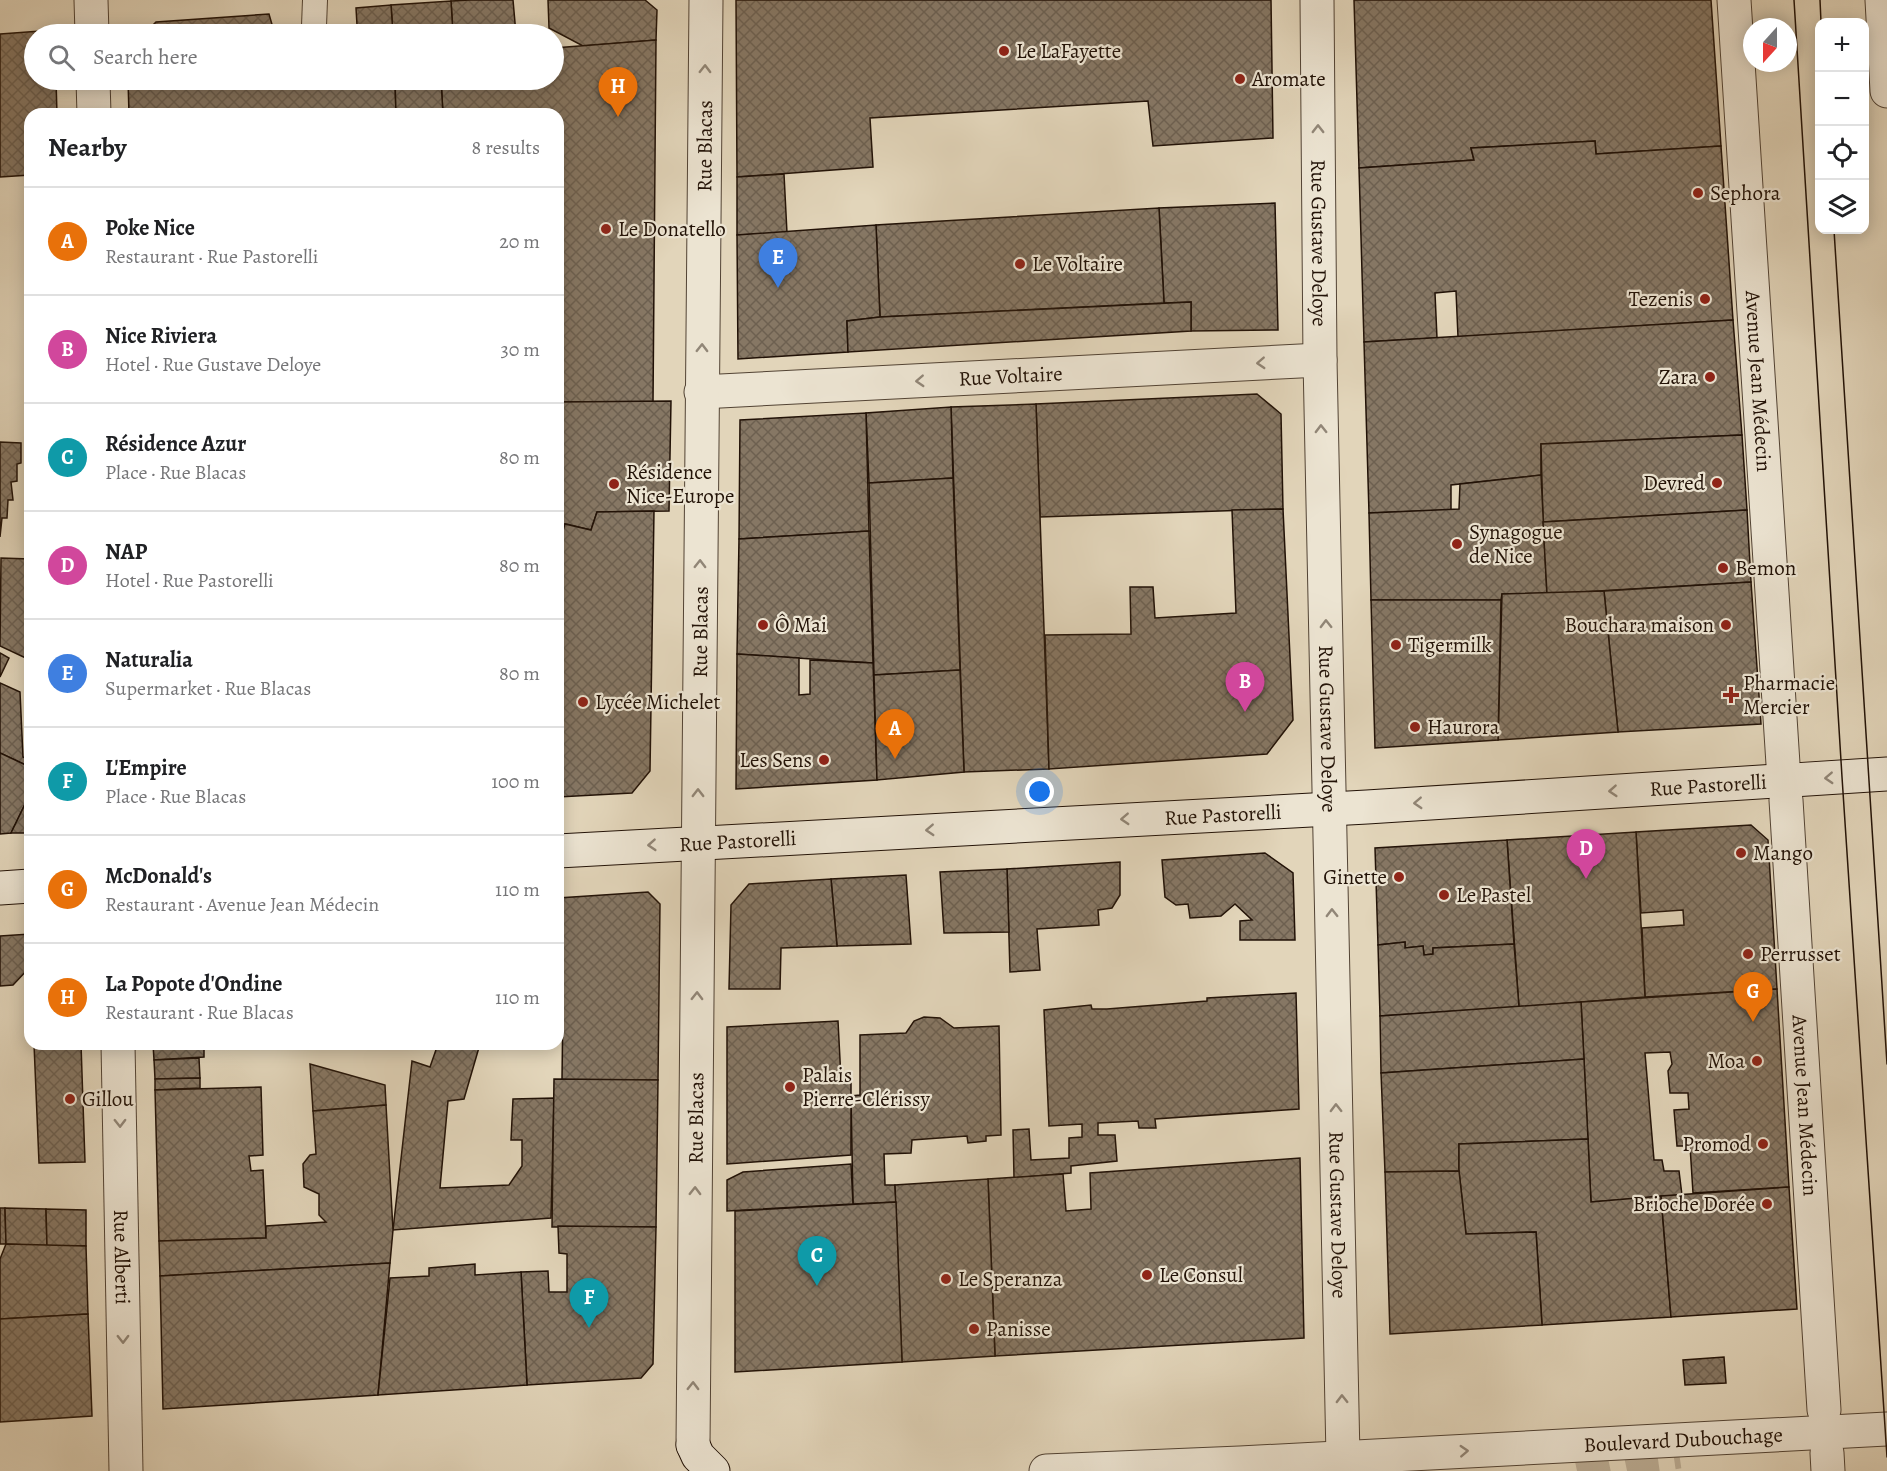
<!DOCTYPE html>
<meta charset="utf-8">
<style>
body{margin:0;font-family:Alegreya,serif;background:#f6f6f6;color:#202124}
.controls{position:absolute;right:18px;top:18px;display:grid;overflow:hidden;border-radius:12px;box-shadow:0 3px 15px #0003}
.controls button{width:54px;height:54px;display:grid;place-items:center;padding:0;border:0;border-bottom:2px solid #e0e0e0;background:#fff;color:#202124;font:30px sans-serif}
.compass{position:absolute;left:1743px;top:18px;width:54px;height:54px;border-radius:50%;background:#fff;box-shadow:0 3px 15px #0003;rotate:201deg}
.you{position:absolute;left:1040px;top:792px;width:21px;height:21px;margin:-15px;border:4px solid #fff;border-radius:50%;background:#1a73e8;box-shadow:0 0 0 9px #1a73e833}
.badge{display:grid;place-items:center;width:39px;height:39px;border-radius:50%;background:#b45309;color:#fff;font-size:20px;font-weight:700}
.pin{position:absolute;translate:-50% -50px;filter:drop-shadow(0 2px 3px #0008)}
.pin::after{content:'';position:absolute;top:32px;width:21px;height:18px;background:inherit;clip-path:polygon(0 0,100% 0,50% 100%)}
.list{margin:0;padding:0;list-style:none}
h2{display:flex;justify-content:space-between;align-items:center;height:78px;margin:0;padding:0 24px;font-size:26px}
h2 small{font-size:20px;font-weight:400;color:#757577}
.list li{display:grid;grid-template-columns:39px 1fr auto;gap:18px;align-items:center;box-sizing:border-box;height:108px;padding:0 24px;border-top:2px solid #e0e0e0}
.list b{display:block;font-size:22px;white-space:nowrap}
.list p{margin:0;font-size:20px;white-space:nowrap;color:#757577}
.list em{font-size:20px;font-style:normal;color:#757577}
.icon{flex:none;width:33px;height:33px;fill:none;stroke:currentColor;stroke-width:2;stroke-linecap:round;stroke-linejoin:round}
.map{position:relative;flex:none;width:1887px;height:1471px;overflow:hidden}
.search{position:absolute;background:#fff;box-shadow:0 3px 15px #0003;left:24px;top:24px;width:540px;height:66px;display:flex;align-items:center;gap:15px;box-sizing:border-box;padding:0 21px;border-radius:33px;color:#757577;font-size:22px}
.panel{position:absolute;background:#fff;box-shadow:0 3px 15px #0003;left:24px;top:108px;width:540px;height:942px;border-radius:18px}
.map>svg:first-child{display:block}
.building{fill:url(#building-cross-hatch);stroke:#221207;stroke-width:1.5}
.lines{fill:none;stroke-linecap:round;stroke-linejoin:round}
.secondary-tunnel{stroke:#bcae96;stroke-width:33;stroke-dasharray:33 16;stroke-linecap:butt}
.lane-casing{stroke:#524334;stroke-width:26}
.street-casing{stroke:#524334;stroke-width:35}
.secondary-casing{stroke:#221207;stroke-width:35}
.lane{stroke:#ece4d2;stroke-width:24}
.street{stroke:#ece4d2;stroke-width:33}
.secondary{stroke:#ece4d2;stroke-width:33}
.tram{stroke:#221207;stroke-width:1.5}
.oneway{stroke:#918677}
.poi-dot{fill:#8f2418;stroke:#ece4d2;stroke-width:2}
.labels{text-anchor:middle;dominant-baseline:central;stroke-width:4.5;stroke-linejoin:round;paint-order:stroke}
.poi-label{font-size:21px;fill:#221207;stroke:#ece4d2;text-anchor:start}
.street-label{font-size:21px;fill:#221207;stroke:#ece4d2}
</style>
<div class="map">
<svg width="1887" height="1471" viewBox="0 0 1887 1471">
<defs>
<pattern id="building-cross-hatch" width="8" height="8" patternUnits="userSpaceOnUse" patternTransform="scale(1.5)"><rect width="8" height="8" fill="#867764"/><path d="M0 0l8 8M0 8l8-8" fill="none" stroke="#6d6050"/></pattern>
</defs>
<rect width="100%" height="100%" fill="#e2d5ba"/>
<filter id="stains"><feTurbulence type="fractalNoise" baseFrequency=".00333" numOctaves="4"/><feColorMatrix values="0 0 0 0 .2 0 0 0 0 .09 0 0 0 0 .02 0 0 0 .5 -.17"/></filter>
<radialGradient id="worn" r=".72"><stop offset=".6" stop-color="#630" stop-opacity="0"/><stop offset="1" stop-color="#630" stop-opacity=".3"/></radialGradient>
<!-- building -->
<g class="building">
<polygon points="470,0 513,0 516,34 453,34 451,1"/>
<polygon points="548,0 645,0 657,10 656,40 583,46 549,28"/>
<polygon points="736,0 1271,0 1273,138 1153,146 1148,101 870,118 873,167 737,177"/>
<polygon points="1354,0 1711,0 1721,146 1596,154 1595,141 1471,148 1474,160 1359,168"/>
<polygon points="451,1 453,34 393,34 391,5"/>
<polygon points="391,5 393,34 144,34 156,22 269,14 273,28 357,25 356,8"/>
<polygon points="54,30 54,34 34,34 34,80 56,80 57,114 30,114 30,175 0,177 0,34"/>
<polygon points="656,40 653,402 558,402 558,114 443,114 441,80 554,80 554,48"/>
<polygon points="128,80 395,80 396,114 129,114"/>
<polygon points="395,80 441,80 443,114 396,114"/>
<polygon points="1595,141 1596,154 1721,146 1733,320 1458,337 1456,291 1435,293 1437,338 1364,342 1359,168 1474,160 1471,148"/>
<polygon points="784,174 787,233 737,235 737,177"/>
<polygon points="1275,203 1278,330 1191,331 1191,302 1164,303 1159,208"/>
<polygon points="1159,208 1164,303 880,317 876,225"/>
<polygon points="876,225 880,317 847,321 848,352 738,359 737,235"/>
<polygon points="1191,302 1191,331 848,352 847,321 880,317"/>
<polygon points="1733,320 1742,435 1541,444 1541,475 1451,485 1451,510 1369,513 1364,342"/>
<polygon points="1257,394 1281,414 1283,509 1040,517 1036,404"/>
<polygon points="671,401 669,511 597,512 591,530 565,524 558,546 558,402"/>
<polygon points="1036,404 1049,769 964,772 951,407"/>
<polygon points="951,407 953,478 869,483 866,413"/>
<polygon points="866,413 869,531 739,539 740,420"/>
<polygon points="1742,435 1747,510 1543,522 1541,444"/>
<polygon points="0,442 21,443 21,463 17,464 17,481 11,482 13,500 8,500 7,518 2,518 0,537"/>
<polygon points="1541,475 1547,594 1502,594 1501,600 1371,600 1369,513 1459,509 1460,484"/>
<polygon points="953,478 960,670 874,675 869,483"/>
<polygon points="1283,509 1293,720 1267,754 1049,769 1045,635 1131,634 1130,587 1153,587 1155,618 1236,613 1232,510"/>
<polygon points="1747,510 1751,582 1547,594 1543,522"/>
<polygon points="654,511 650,771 632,793 558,797 558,546 565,524 591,530 597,512"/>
<polygon points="869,531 873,663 737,654 739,539"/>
<polygon points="1,558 30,559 30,660 0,646"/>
<polygon points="1751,582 1761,724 1618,732 1604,591"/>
<polygon points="1604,591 1618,732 1498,740 1502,594"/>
<polygon points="1371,600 1501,600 1498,740 1375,748"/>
<polygon points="0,653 9,658 0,677"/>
<polygon points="737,654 799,658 799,695 810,694 810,660 873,663 877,780 736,789"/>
<polygon points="960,670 964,772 877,780 874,675"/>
<polygon points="0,683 20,692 23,757 30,760 30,767 0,753"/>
<polygon points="0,753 30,767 30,794 11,833 0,834"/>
<polygon points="30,794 30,833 11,833"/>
<polygon points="1751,825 1768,840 1777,989 1645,997 1642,928 1684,925 1683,910 1641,913 1636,832"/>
<polygon points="1636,832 1645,997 1519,1007 1507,840"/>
<polygon points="1507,840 1514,944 1433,948 1433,954 1424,955 1423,946 1405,948 1405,942 1378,945 1375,848"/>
<polygon points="1265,853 1293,873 1295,940 1240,940 1240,921 1252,920 1235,904 1221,916 1190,918 1188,904 1176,905 1165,897 1162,860"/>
<polygon points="1120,862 1120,895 1112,908 1098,910 1099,925 1037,929 1040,970 1010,972 1007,869"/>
<polygon points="1007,869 1009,932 944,933 940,872"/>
<polygon points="906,875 911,944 837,946 831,879"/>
<polygon points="831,879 837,946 781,948 780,989 729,989 731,905 749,884"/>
<polygon points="648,892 660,904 658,1080 562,1080 563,999 558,990 558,898"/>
<polygon points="30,934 30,967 13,985 0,986 0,936"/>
<polygon points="1405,942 1405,948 1423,946 1424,955 1433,954 1433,948 1514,944 1519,1007 1380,1016 1378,945"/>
<polygon points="1777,989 1789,1187 1693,1193 1690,1146 1677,1146 1674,1110 1689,1109 1688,1093 1670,1093 1668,1071 1672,1064 1670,1052 1645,1053 1654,1160 1662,1160 1664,1171 1679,1171 1682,1195 1591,1202 1581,1002"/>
<polygon points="1296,993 1299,1109 1155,1119 1156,1128 1139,1128 1138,1121 1098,1123 1098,1135 1115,1135 1117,1161 1071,1166 1071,1173 1014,1178 1013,1130 1029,1129 1031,1160 1069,1158 1069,1138 1082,1137 1082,1124 1049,1126 1044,1010 1091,1005 1092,1009 1107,1009 1207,1001 1207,998"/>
<polygon points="1581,1002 1584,1059 1381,1073 1380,1016"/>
<polygon points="924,1017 940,1018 954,1028 999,1026 1001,1135 986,1136 986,1141 968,1143 967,1136 912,1140 911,1153 884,1154 885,1185 895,1185 896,1202 853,1204 851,1096 860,1095 860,1035 906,1033 914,1021"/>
<polygon points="838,1021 841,1079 851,1080 851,1155 727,1164 727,1027"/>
<polygon points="34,1044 81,1044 85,1162 39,1163"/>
<polygon points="153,1044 204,1044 204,1057 154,1060"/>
<polygon points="438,1044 480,1044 464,1099 448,1101 440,1188 509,1185 522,1166 522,1140 511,1140 513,1099 554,1098 551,1218 393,1230 412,1061 430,1067"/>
<polygon points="199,1058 200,1078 155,1079 154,1060"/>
<polygon points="1584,1059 1588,1139 1459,1144 1459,1171 1385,1172 1381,1073"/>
<polygon points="310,1064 385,1085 386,1105 313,1111"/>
<polygon points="200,1078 200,1088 155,1090 155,1079"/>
<polygon points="554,1079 658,1080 656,1227 552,1227"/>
<polygon points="261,1087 263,1155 249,1156 251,1171 263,1170 266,1238 159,1241 155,1090"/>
<polygon points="386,1105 393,1230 390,1263 160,1276 159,1241 266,1238 266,1226 326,1222 319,1215 319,1194 304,1187 303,1164 310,1155 316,1154 313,1111"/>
<polygon points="1588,1139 1591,1202 1661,1196 1671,1317 1542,1325 1536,1232 1466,1234 1459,1171 1459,1144"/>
<polygon points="1300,1158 1304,1338 995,1356 988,1179 1063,1174 1066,1211 1091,1209 1090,1173"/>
<polygon points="851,1164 853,1204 727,1211 727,1180 743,1172"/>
<polygon points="1459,1171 1466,1234 1536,1232 1542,1325 1390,1334 1385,1172"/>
<polygon points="988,1179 995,1356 902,1362 895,1185"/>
<polygon points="1789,1187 1797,1309 1671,1317 1661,1196"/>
<polygon points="896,1202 902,1362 735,1372 735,1211"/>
<polygon points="0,1208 5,1208 6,1244 0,1244"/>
<polygon points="5,1208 46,1209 47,1246 6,1244"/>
<polygon points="46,1209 86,1210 86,1246 47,1246"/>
<polygon points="558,1226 656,1227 653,1364 641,1378 527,1385 521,1272 548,1271 549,1292 567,1292 567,1254 559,1253"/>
<polygon points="6,1244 86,1246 88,1314 0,1319 0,1259"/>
<polygon points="390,1263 378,1395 163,1409 160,1276"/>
<polygon points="475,1264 475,1275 521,1272 527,1385 378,1395 390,1278 429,1276 429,1268"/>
<polygon points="88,1314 92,1416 0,1422 0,1319"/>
<polygon points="1724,1357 1726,1383 1685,1385 1683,1360"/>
</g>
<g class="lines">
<!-- secondary-tunnel -->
<polyline class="secondary-tunnel" points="1577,1471 1644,1457 1679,1452"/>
<!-- lane casing -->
<g class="lane-casing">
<polyline id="lane" points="314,26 315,0"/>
</g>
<!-- street casing -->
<g class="street-casing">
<g id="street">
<polyline points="91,0 92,34"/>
<path id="s1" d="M1317 0 1320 360 1343 1457"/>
<path id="s2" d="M1734 0 1783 764"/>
<polyline points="1882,0 1887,91"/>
<polyline points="93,80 94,114"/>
<path id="s3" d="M701 392 1320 360"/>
<path id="s4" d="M1786 800 1824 1410"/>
<path id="s5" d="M118 1044 126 1471"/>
<path id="s6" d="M693 1445 706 0"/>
<polyline points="1827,1453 1828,1471"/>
<path id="s7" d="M1046 1471 1240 1463 1887 1429"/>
</g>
</g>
<!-- secondary casing -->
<g class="secondary-casing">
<g id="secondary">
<path id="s8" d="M558 851 1367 807 1887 774"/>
<polyline points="0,888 30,886"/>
<polyline points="693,1445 698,1456 713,1471"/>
</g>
</g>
<!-- lane -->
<use href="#lane" class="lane"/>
<!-- street -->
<use href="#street" class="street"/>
<!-- secondary -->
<use href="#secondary" class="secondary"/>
<!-- tram -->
<g class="tram">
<polyline points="1794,0 1842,777 1887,1457"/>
<polyline points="1820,0 1821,22"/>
<polyline points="1834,230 1887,1064"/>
</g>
</g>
<!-- one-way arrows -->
<defs><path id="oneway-chevron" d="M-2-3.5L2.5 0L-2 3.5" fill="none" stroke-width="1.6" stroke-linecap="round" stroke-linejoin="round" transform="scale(1.5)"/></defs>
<g class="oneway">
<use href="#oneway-chevron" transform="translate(705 69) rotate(-89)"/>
<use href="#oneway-chevron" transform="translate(1318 129) rotate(-90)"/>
<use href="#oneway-chevron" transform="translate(702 348) rotate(-89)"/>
<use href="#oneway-chevron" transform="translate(1261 363) rotate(177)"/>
<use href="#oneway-chevron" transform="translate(920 381) rotate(177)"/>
<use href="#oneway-chevron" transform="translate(1321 429) rotate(-91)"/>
<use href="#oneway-chevron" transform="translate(700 564) rotate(-89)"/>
<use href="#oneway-chevron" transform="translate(1326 624) rotate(-91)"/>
<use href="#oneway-chevron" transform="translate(1829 778) rotate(177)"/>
<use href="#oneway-chevron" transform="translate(1613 791) rotate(176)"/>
<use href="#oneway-chevron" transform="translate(698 793) rotate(-90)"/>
<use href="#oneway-chevron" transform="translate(1418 803) rotate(177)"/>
<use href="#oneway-chevron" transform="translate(1125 819) rotate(177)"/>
<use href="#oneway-chevron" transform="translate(930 830) rotate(177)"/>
<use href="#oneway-chevron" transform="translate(652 845) rotate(176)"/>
<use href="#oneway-chevron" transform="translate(1332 913) rotate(-91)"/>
<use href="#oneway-chevron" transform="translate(697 996) rotate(-89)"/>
<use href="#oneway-chevron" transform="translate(1336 1108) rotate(-91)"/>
<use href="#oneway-chevron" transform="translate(120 1123) rotate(89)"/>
<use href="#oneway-chevron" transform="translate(695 1191) rotate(-89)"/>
<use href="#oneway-chevron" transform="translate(123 1339) rotate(89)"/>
<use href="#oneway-chevron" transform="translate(693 1386) rotate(-89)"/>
<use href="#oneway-chevron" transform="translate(1342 1399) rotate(-91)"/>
<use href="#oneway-chevron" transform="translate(1464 1451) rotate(-3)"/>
</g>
<!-- markers -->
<g class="poi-dot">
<circle cx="1004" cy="51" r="6"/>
<circle cx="1240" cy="79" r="6"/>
<circle cx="1698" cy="193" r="6"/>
<circle cx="606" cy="229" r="6"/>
<circle cx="1020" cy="264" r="6"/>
<circle cx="1705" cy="299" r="6"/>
<circle cx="1710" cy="377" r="6"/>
<circle cx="1717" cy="483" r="6"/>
<circle cx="614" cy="484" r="6"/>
<circle cx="1457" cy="544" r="6"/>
<circle cx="1723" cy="568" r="6"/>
<circle cx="763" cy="625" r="6"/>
<circle cx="1726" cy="625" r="6"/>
<circle cx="1396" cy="645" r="6"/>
<path d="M1728 686h6v6h6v6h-6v6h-6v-6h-6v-6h6z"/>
<circle cx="583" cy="702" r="6"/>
<circle cx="1415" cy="727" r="6"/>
<circle cx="824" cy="760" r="6"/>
<circle cx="1741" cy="853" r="6"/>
<circle cx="1399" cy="877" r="6"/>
<circle cx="1444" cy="895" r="6"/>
<circle cx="1748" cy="954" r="6"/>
<circle cx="1757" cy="1061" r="6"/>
<circle cx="790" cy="1087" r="6"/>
<circle cx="70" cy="1099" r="6"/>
<circle cx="1763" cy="1144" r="6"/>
<circle cx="1767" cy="1204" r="6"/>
<circle cx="1147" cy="1275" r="6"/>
<circle cx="946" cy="1279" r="6"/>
<circle cx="974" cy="1329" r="6"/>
</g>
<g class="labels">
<!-- poi labels -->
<g class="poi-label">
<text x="1016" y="51">Le LaFayette</text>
<text x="1252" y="79">Aromate</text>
<text x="1710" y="193">Sephora</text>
<text x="618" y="229">Le Donatello</text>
<text x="1032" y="264">Le Voltaire</text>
<text x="1693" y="299" text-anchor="end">Tezenis</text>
<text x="1698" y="377" text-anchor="end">Zara</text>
<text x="626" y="472">Résidence<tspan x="626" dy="24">Nice-Europe</tspan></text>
<text x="1705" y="483" text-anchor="end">Devred</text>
<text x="1469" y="532">Synagogue<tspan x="1469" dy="24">de Nice</tspan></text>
<text x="1735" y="568">Bemon</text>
<text x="775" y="625">Ô Mai</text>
<text x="1714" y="625" text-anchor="end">Bouchara maison</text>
<text x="1408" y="645">Tigermilk</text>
<text x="1743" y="683">Pharmacie<tspan x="1743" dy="24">Mercier</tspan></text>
<text x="595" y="702">Lycée Michelet</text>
<text x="1427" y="727">Haurora</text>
<text x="812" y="760" text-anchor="end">Les Sens</text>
<text x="1753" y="853">Mango</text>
<text x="1387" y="877" text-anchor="end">Ginette</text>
<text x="1456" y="895">Le Pastel</text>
<text x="1760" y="954">Perrusset</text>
<text x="1745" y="1061" text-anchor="end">Moa</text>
<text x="802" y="1075">Palais<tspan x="802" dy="24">Pierre-Clérissy</tspan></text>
<text x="82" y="1099">Gillou</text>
<text x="1751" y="1144" text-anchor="end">Promod</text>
<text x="1755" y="1204" text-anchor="end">Brioche Dorée</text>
<text x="1159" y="1275">Le Consul</text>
<text x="958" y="1279">Le Speranza</text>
<text x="986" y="1329">Panisse</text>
</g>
<!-- street labels -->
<g class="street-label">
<text stroke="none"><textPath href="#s6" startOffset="1299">Rue Blacas</textPath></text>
<text stroke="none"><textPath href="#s1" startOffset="243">Rue Gustave Deloye</textPath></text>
<text stroke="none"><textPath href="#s3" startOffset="310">Rue Voltaire</textPath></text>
<text stroke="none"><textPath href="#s2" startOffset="382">Avenue Jean Médecin</textPath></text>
<text stroke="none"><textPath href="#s6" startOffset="813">Rue Blacas</textPath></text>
<text stroke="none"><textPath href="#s1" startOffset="729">Rue Gustave Deloye</textPath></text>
<text stroke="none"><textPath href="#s8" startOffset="1152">Rue Pastorelli</textPath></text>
<text stroke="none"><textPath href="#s8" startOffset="666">Rue Pastorelli</textPath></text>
<text stroke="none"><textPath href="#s8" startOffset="180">Rue Pastorelli</textPath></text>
<text stroke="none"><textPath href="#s4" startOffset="306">Avenue Jean Médecin</textPath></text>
<text stroke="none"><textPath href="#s6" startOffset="327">Rue Blacas</textPath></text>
<text stroke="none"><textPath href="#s1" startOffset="1215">Rue Gustave Deloye</textPath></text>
<text stroke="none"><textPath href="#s5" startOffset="213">Rue Alberti</textPath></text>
<text stroke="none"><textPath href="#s7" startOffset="638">Boulevard Dubouchage</textPath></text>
</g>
</g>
<rect width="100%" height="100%" filter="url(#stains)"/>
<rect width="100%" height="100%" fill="url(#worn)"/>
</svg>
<div class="controls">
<button>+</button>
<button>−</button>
<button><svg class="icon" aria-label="locate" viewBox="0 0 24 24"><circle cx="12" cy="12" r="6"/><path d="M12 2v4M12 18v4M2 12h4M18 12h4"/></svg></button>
<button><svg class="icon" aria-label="layers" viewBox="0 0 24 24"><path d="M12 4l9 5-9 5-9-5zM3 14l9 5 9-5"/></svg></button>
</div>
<svg class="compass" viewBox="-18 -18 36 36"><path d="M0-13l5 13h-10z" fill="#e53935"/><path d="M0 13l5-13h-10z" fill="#757577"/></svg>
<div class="you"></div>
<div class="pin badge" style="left:895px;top:759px;background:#e8710a">A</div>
<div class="pin badge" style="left:1245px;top:712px;background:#d1479c">B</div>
<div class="pin badge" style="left:817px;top:1286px;background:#0f9aa8">C</div>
<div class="pin badge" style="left:1586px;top:879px;background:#d1479c">D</div>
<div class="pin badge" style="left:778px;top:288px;background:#3f7fe0">E</div>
<div class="pin badge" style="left:589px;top:1328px;background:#0f9aa8">F</div>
<div class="pin badge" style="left:1753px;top:1022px;background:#e8710a">G</div>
<div class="pin badge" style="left:618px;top:117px;background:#e8710a">H</div>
<div class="search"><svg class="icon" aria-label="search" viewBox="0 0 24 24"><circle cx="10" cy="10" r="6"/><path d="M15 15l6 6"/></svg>Search here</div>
<section class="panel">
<h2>Nearby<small>8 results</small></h2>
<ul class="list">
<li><span class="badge" style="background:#e8710a">A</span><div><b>Poke Nice</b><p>Restaurant · Rue Pastorelli</p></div><em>20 m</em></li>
<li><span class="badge" style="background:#d1479c">B</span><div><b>Nice Riviera</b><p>Hotel · Rue Gustave Deloye</p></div><em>30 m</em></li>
<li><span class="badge" style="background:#0f9aa8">C</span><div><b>Résidence Azur</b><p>Place · Rue Blacas</p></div><em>80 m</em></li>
<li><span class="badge" style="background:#d1479c">D</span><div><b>NAP</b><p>Hotel · Rue Pastorelli</p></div><em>80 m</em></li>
<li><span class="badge" style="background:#3f7fe0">E</span><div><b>Naturalia</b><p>Supermarket · Rue Blacas</p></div><em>80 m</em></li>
<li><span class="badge" style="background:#0f9aa8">F</span><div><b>L'Empire</b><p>Place · Rue Blacas</p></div><em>100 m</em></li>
<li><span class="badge" style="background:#e8710a">G</span><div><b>McDonald's</b><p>Restaurant · Avenue Jean Médecin</p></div><em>110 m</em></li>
<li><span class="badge" style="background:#e8710a">H</span><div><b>La Popote d'Ondine</b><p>Restaurant · Rue Blacas</p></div><em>110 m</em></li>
</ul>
</section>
</div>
